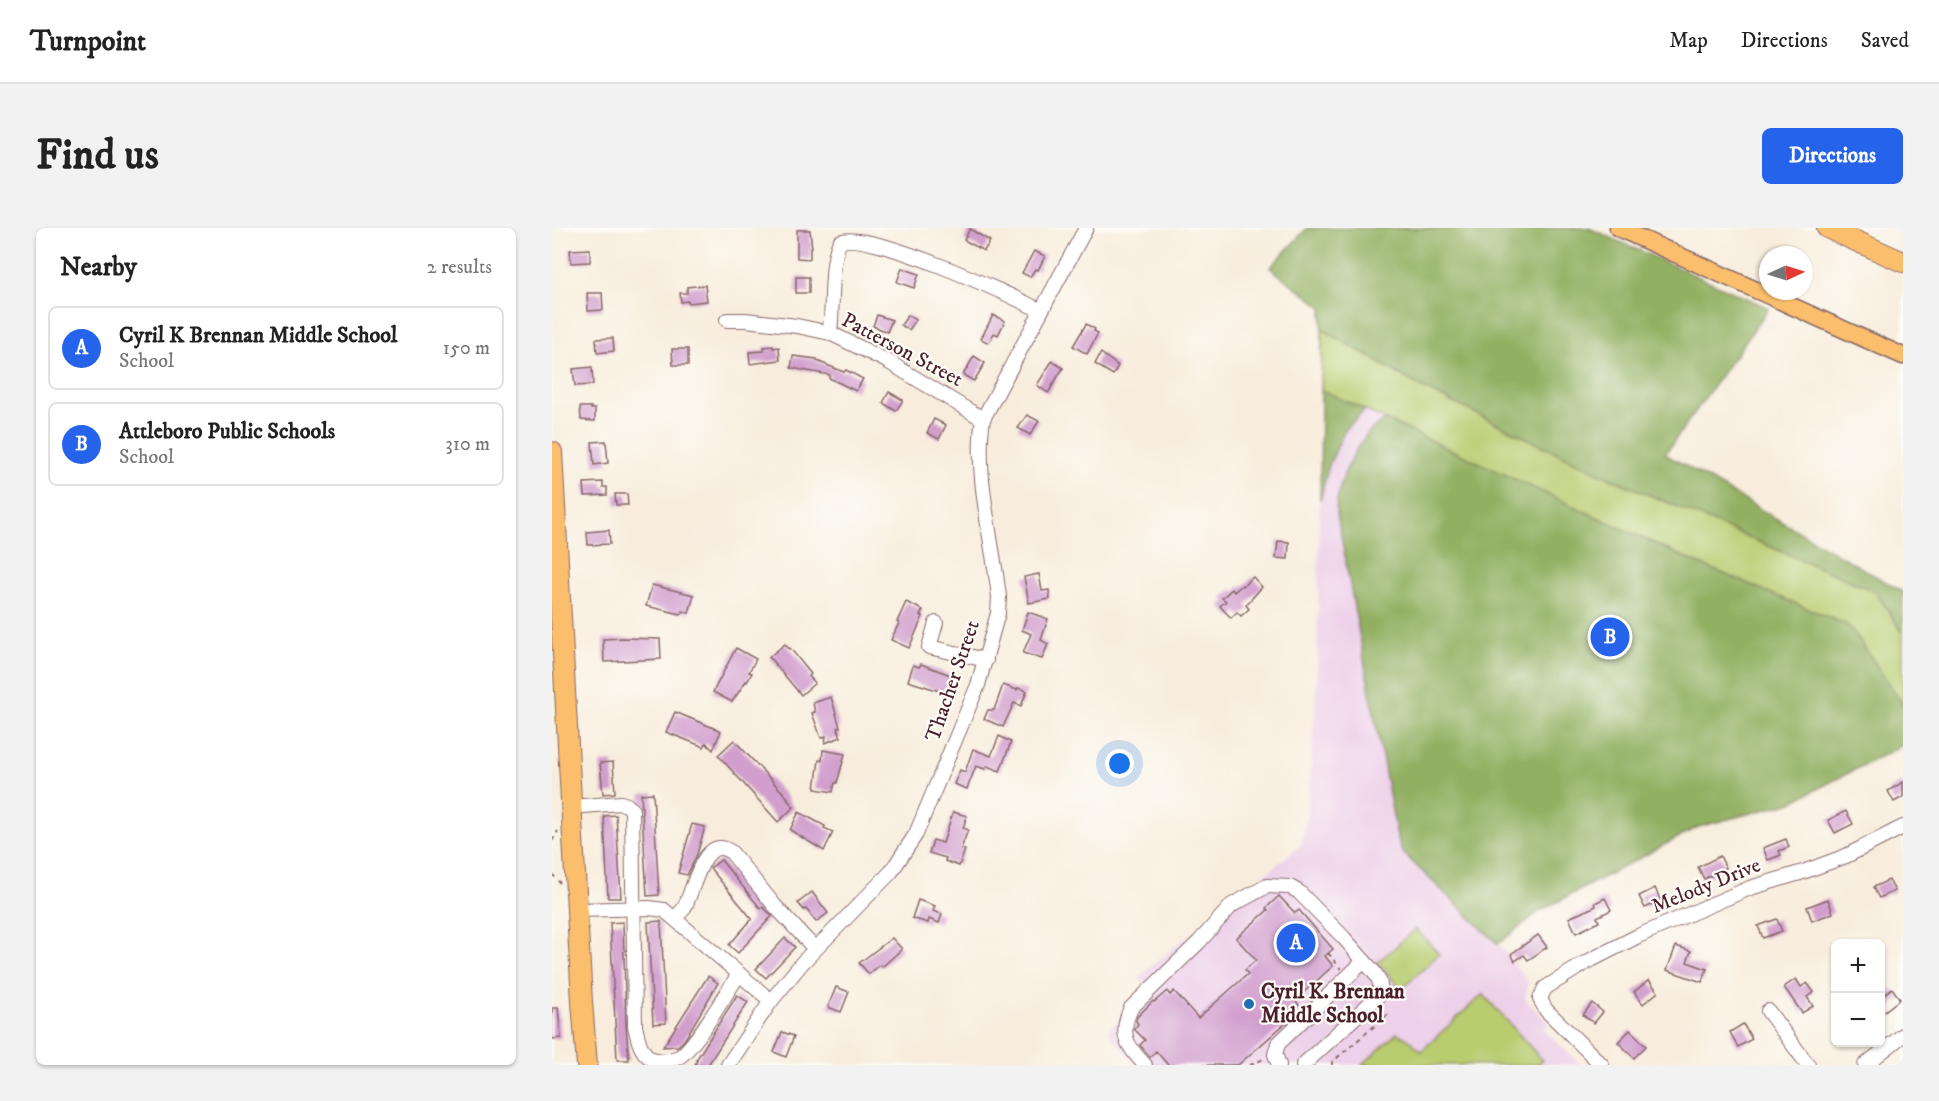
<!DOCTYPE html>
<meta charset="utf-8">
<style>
body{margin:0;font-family:"IM FELL DW Pica",serif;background:#f2f2f2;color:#222}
.controls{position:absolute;right:18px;bottom:18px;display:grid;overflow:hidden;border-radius:9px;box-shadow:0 2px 4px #0004}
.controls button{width:54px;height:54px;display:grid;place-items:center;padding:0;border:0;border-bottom:2px solid #e0e0e0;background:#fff;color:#222;font:30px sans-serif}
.compass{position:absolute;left:1207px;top:18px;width:54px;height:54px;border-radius:50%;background:#fff;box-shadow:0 2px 4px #0004;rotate:86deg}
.you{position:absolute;left:568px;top:536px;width:21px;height:21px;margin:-15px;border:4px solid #fff;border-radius:50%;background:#1a73e8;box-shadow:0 0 0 9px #1a73e833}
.badge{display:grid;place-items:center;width:39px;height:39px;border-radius:50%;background:#2563eb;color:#fff;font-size:20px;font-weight:700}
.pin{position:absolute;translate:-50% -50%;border:3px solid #fff;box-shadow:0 2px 6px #0006}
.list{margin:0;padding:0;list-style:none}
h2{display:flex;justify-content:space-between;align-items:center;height:78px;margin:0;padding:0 24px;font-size:26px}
h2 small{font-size:20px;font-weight:400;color:#767676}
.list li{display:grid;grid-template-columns:39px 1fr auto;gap:18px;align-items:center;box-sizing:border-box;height:84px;margin:0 12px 12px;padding:0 12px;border:2px solid #e0e0e0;border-radius:9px}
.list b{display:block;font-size:22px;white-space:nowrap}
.list p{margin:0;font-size:20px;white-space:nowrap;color:#767676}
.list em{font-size:20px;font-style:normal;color:#767676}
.map{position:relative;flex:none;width:1351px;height:837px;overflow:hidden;border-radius:9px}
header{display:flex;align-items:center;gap:36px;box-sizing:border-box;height:84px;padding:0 30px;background:#fff;border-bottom:2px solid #e0e0e0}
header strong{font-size:28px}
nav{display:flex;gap:33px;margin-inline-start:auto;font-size:21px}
.intro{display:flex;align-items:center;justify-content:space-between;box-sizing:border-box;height:144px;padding:0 36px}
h1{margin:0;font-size:42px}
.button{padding:15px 27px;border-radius:9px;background:#2563eb;color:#fff;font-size:21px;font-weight:700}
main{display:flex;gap:36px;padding:0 36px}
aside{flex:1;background:#fff;border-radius:9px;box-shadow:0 2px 4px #0004}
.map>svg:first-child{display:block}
.built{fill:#edd0e9}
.green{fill:#b8cc6f;stroke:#81764d;stroke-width:1.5}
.forest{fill:#92b062;stroke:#6e6846;stroke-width:1.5}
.building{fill:#d19ece}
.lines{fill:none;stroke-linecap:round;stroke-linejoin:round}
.minor-casing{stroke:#876769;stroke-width:16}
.major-casing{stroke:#876769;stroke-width:19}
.highway-casing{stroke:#876769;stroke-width:22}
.path{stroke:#876769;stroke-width:2;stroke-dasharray:4.5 4.5;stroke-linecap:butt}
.minor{stroke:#fff;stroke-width:14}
.major{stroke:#fabe6d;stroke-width:16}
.highway{stroke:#fabe6d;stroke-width:20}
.poi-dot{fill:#1f6fb2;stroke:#fdfcf7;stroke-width:2}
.labels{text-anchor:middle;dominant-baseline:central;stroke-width:4.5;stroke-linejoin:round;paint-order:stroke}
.street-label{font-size:21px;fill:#4a1f2b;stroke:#fdfcf7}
.poi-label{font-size:21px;font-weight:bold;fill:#4a1f2b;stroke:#fdfcf7;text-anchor:start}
</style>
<header>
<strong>Turnpoint</strong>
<nav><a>Map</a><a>Directions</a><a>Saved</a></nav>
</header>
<div class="intro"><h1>Find us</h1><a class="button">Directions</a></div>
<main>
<aside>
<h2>Nearby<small>2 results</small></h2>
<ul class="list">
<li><span class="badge">A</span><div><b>Cyril K Brennan Middle School</b><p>School</p></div><em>150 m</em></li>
<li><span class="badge">B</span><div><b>Attleboro Public Schools</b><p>School</p></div><em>310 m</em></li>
</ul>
</aside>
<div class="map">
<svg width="1351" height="837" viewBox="0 0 1351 837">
<rect width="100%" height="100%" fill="#fdfcf7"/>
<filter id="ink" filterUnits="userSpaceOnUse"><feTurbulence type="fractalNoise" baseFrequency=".0167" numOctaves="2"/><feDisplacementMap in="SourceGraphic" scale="12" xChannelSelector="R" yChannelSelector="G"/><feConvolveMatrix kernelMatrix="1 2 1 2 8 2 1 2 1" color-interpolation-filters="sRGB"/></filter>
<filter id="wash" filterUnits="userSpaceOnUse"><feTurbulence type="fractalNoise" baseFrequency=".008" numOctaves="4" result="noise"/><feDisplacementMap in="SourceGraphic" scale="24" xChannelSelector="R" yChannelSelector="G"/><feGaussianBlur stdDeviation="1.35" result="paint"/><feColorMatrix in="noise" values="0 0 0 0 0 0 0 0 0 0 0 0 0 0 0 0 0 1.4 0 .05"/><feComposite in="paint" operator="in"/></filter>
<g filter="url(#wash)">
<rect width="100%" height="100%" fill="#f8eddd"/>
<!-- built -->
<polygon class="built" points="755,0 1037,0 1217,80 1113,226 1351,364 1351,517 1238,575 1146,599 988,683 946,715 976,754 973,771 997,795 991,801 1029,837 584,837 555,803 598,766 586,749 749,617 756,581 765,453 770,79 718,40"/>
<!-- green -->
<g class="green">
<polygon points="770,101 871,160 1049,246 1324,364 1351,405 1351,477 1304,407 1295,397 1136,331 769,162"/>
<polygon points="864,701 887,726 849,762 826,734"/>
<polygon points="931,766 990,832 985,837 810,837 845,805 859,813 869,823"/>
</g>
<!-- forest -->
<g class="forest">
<polygon points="755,0 1037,0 1217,80 1113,226 1351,364 1351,405 1324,364 1049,246 871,160 770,101 770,79 718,40"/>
<polygon points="769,162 813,182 793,202 777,237 768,272"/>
<path d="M834 192 1136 331 1295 397 1304 407 1351 477V517L1238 575 1146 599 988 683 946 716 850 624 844 604 784 281C786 253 807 203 834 192Z"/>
</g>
<g id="blocks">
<!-- building -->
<g class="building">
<polygon points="418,1 438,13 432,23 412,12"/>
<polygon points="245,2 258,2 260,20 258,20 258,31 245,30"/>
<polygon points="38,21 38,34 19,35 18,22"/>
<polygon points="482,23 493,28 486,42 483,41 478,49 470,45"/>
<polygon points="350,40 367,46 362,60 345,54"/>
<rect x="244" y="49" width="13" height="16"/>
<polygon points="153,57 155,73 136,75 136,73 129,74 128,65 135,65 135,59"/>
<polygon points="35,65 50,65 51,82 36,83"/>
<polygon points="325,87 340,92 335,104 321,98"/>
<polygon points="356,87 364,92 357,102 349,97"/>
<polygon points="441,87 453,93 446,107 442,105 437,115 429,111"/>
<polygon points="534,96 543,101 542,103 546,105 535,126 521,118"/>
<polygon points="61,110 62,123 45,125 44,111"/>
<polygon points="221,118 221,120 227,119 228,132 198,136 197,124 212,123 212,119"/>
<polygon points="120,121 136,121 136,137 121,137"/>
<polygon points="549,125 566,138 561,147 543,136"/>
<polygon points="241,128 265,131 265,133 292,144 294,142 311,151 304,163 277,150 278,147 239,140"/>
<polygon points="422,128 433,135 422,153 411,147"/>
<polygon points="500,133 511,140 496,165 485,157"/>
<polygon points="40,139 41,157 23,158 21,141"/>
<polygon points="337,164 351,172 344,183 331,175"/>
<polygon points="28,179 39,179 39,181 43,181 43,193 29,192"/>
<polygon points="475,187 487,193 478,207 466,200"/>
<polygon points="382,191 394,197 387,211 375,205"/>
<polygon points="54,213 56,235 42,237 40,214"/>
<polygon points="51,254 51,259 55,259 55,267 33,268 32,255"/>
<polygon points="63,266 75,266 76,277 64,277"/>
<polygon points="57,302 58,316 36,317 35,304"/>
<polygon points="726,313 737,314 736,331 724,330"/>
<polygon points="487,346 490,363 497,362 498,371 477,375 472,349"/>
<polygon points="701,349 710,359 694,377 697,381 689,388 685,384 679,390 668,378 674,373 670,370 680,361 682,364 690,357 691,358"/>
<polygon points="100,357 142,367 137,385 130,383 129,386 94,378"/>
<polygon points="354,374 371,382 368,387 371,388 357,420 339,412 347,395 345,394"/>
<polygon points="476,384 496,391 489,412 496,416 490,431 471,425 479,406 470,402"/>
<polygon points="72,410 108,411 109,431 52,434 51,411"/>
<polygon points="233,416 237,421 238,420 259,446 257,448 263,455 249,467 217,429"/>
<polygon points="184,420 204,431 197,444 200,445 195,454 194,453 180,474 161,464"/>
<polygon points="369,436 401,448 394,465 356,453 361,437 367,439"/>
<polygon points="451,457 465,462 466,460 475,463 469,478 462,475 451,499 432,491 436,482 442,482"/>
<polygon points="279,469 288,499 285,500 289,509 273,515 274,508 269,510 260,485 263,484 261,475"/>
<polygon points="123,484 169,503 161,522 154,515 152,519 114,504"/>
<polygon points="447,508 459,514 448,543 435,538 433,541 424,538 415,561 402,556 408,542 413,544 421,521 439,528"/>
<polygon points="182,512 236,570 235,571 242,579 226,594 166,527"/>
<polygon points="271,522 293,526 285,555 283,555 281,564 263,561 267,532 270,532"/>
<polygon points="61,534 63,565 51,566 48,535"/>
<polygon points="1351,554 1351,569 1342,574 1336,563"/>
<polygon points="101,565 107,667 95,668 89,566"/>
<polygon points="1294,583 1301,596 1283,605 1276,592"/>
<polygon points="247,584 273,598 272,600 281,604 272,623 238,602"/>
<polygon points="401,584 415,588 411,600 416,602 409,621 413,622 407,638 393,633 394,630 377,625 381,612 391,615"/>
<polygon points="64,587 69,670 56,670 52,588"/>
<polygon points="140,596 153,599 145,626 135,647 126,645"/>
<polygon points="1234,611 1237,619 1227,623 1229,627 1216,632 1211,620"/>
<polygon points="1168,628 1174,640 1152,651 1146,639"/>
<polygon points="169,632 209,681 211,679 220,688 186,725 177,717 200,691 158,640"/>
<polygon points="1337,652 1343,663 1327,670 1321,659"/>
<polygon points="1103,660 1109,673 1093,680 1087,668"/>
<polygon points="260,664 276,685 264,694 254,681 252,682 246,675"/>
<polygon points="727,668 743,685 747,682 781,721 773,728 781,738 743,772 747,777 741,782 744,786 686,837 616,837 604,823 598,829 588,817 593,812 582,801 586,796 584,793 585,789 601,773 602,774 615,763 618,767 622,763 646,790 696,746 693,742 704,732 684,710 716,682 714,680"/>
<polygon points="1053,670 1059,682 1045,689 1047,694 1024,705 1017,690 1044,678 1043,675"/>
<polygon points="1276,671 1281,685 1260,693 1255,679"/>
<polygon points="366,672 383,678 381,683 390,686 387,695 377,691 376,695 360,690"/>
<polygon points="1225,691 1230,703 1211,710 1206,698"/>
<polygon points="109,693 114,795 101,796 96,694"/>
<polygon points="71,694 74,798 77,832 65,832 58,695"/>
<polygon points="986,707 995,719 976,732 972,727 963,733 959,726"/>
<polygon points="233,710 243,719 214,750 204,741"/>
<polygon points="340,710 350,721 330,739 328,737 317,746 307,735"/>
<polygon points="1124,718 1139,723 1135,734 1155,741 1150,754 1115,742"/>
<polygon points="156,748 166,755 133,811 126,818 111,819"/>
<polygon points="1244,751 1249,759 1255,755 1262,764 1255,769 1261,778 1250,785 1232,759"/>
<polygon points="1097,752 1106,764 1091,776 1082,764"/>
<polygon points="284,759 297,764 289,784 276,779"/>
<polygon points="1340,760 1348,771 1329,786 1329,769"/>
<polygon points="185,767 196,774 156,837 143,837 145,832 144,832"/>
<polygon points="1040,775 1051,784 1042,795 1031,787"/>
<polygon points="0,780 6,780 9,810 0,811"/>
<polygon points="1191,796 1200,811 1186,819 1178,804"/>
<polygon points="1078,802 1094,818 1082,830 1066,814"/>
<polygon points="230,804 242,808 234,829 222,824"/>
</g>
</g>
</g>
<g filter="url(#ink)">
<use href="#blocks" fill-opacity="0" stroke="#876769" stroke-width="1.5"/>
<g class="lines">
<!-- minor casing -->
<g class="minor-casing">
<g id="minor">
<polyline points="175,92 194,92 245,98 278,105 335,133 431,191"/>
<path d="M278 105C281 83 278 31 288 14 312 0 458 66 489 83"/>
<polyline points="384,395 377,419 434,432"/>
<path d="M19 579 69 575 75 577 80 582 83 798C86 811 89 829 104 832 111 833 120 832 127 829 144 818 174 765 187 746"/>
<polyline points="25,682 97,680 112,682 219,773"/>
<path d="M123 690C126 686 130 684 132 680 142 663 151 604 179 624L223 678 263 721"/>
<polyline points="1216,783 1256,837"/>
<path d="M176 837 219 773 250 735 339 644 364 606 426 457 446 385 447 369C441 314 422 245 431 191L534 0"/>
<path d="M593 837C574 817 567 806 579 780L647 714 680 677 715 658 738 659 747 664 792 710 812 733"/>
<path d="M727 837 723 826 726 816 812 733C822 744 833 753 826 768L751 837"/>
<polyline points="1050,837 994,782 988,771 993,760 1035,734 1086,708 1198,660 1251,644 1294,628 1351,599"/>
<polyline points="1313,837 1351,807"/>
</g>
</g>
<!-- major casing -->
<g class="major-casing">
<polyline id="major" points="1066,0 1351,128"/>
</g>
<!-- highway casing -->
<g class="highway-casing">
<g id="highway">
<polyline points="1275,0 1351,34"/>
<polyline points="0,224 30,774 35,837"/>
</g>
</g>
<!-- path -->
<g class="path">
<polyline points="0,613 6,603"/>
<polyline points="0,646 8,655"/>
<polyline points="776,725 789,741"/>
<polyline points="749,767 753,772"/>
<polyline points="698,837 712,831"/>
<polyline points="780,837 780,834 839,784"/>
</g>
<!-- minor -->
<use href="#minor" class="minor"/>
<!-- major -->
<use href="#major" class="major"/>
<!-- highway -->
<use href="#highway" class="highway"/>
</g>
</g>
<!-- markers -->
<circle class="poi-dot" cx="697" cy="776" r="6"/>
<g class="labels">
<!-- street labels -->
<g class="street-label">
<text transform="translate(350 122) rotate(28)">Patterson Street</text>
<text transform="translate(401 453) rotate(-71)">Thacher Street</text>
<text transform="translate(1154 658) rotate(-22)">Melody Drive</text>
</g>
<!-- poi labels -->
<g class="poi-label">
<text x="709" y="764">Cyril K. Brennan<tspan x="709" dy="24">Middle School</tspan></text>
</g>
</g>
</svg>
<div class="controls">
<button>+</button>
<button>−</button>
</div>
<svg class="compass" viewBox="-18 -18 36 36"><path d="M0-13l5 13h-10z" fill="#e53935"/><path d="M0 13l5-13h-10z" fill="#767676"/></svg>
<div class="you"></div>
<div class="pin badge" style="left:744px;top:715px">A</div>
<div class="pin badge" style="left:1058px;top:409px">B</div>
</div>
</main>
